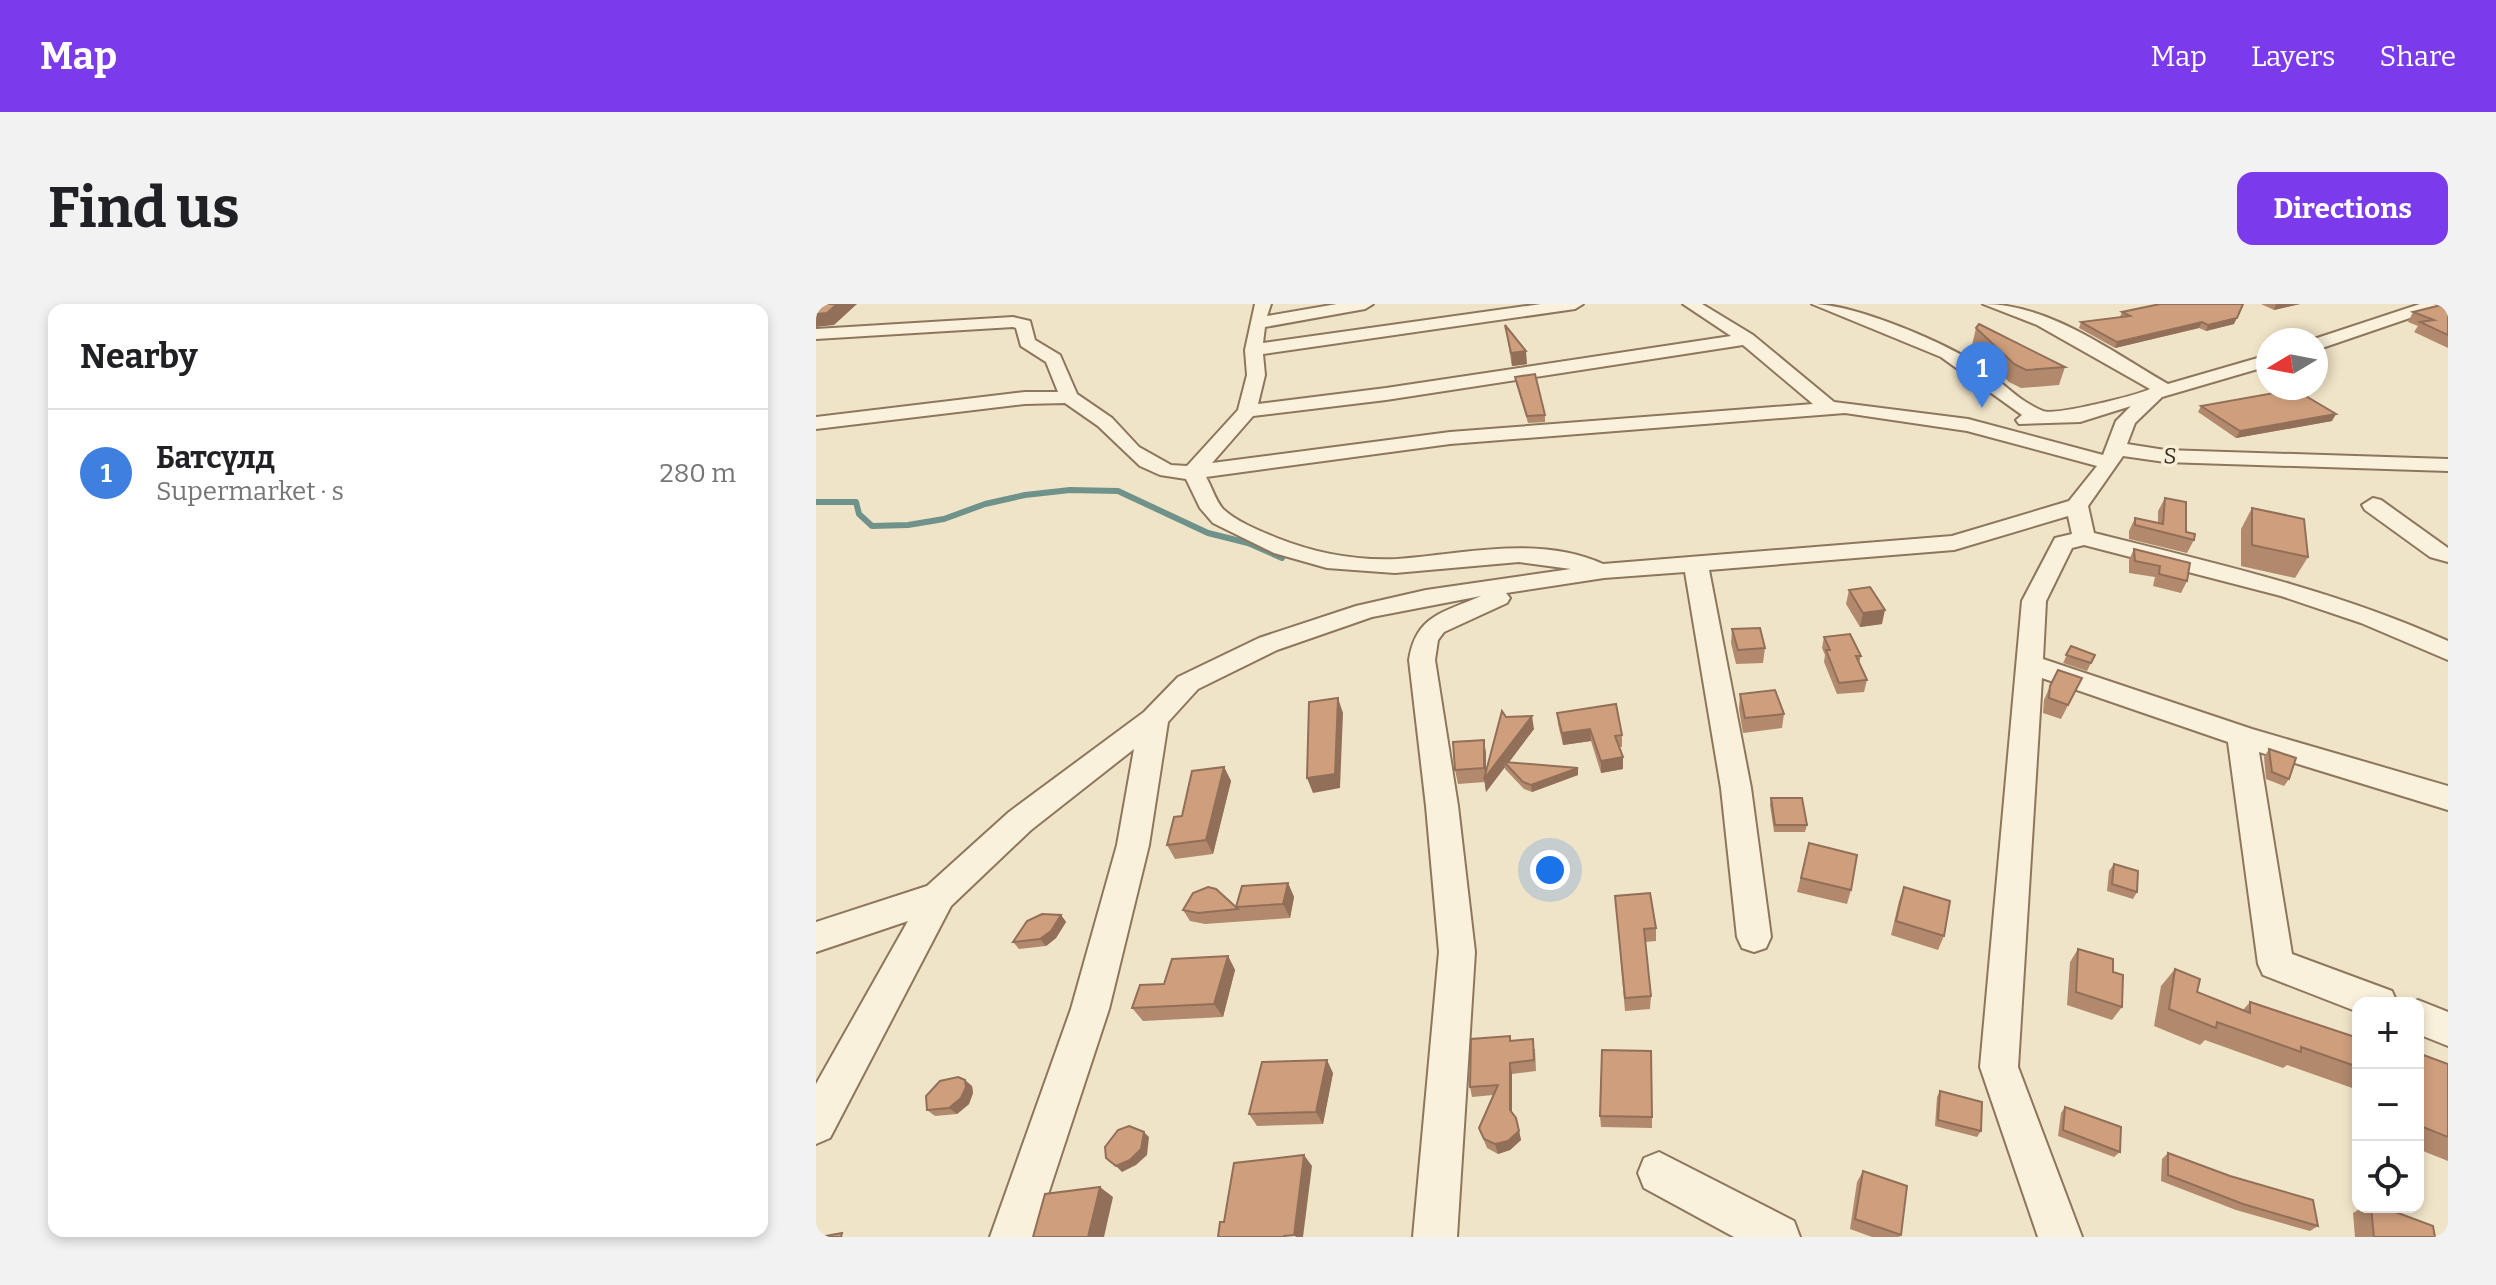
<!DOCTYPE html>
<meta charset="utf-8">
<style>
body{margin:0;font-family:Bitter,serif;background:#f2f2f2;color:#202124}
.controls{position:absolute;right:24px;bottom:24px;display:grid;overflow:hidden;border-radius:16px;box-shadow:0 4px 12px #0003}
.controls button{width:72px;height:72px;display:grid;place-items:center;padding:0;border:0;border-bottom:2px solid #e0e0e0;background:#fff;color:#202124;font:40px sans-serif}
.compass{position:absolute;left:1440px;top:24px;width:72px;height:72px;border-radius:50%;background:#fff;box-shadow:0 4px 12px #0003;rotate:260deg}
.you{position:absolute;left:734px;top:566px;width:28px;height:28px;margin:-20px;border:6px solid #fff;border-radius:50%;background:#1a73e8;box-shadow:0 0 0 12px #1a73e833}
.badge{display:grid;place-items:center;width:52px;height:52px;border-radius:50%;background:#7c3aed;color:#fff;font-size:26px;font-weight:700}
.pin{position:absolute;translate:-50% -66px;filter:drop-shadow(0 2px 4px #0008)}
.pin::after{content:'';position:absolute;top:42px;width:28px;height:24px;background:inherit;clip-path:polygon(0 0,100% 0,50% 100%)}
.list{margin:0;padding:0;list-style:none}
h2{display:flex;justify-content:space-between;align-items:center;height:104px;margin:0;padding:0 32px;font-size:34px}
h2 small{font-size:26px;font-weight:400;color:#757577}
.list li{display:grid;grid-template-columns:52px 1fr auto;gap:24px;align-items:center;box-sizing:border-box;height:128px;padding:0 32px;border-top:2px solid #e0e0e0}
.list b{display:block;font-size:30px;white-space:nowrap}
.list p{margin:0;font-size:26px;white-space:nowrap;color:#757577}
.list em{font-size:26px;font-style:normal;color:#757577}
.icon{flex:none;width:44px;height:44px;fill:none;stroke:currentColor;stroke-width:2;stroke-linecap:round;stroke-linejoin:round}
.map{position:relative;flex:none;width:1632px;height:933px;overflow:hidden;border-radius:16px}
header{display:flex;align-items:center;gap:48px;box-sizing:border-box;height:112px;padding:0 40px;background:#7c3aed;color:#fff}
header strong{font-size:38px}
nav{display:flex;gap:44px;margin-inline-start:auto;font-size:28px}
.intro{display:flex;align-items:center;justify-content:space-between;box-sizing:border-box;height:192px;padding:0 48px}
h1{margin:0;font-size:56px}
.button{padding:20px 36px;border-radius:16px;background:#7c3aed;color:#fff;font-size:28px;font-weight:700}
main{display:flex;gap:48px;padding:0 48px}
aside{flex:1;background:#fff;border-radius:16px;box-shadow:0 4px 12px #0003}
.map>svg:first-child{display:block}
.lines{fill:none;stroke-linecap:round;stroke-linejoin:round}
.stream{stroke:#6f938a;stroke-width:6}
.minor-casing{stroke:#8d765c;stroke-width:4}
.minor{fill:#faf1dc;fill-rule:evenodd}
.wall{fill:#b2896c}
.shaded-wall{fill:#916f58}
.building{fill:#cf9f7d;stroke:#916f58;stroke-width:2}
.labels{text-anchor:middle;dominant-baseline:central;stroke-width:7;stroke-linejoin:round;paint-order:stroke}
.far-street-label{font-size:22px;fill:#3d2e20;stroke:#f7eed8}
</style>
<header>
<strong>Map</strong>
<nav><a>Map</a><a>Layers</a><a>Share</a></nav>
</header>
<div class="intro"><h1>Find us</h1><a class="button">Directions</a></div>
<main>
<aside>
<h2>Nearby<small></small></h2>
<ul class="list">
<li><span class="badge" style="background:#3f7fe0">1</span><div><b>Батсүлд</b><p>Supermarket · s</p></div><em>280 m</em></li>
</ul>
</aside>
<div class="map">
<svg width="1632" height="933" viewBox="0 0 1632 933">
<rect width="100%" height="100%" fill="#f0e4c8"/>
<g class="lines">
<!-- stream -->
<polyline class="stream" points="0,198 40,198 43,210 56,222 92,221 128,215 169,200 209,191 254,186 302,187 392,229 432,239 466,254"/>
<!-- minor casing -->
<g class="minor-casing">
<g id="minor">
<path d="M439 0H455L451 12 521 0H557L549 5 449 23 447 39 725 0H767L759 5 447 50 449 71 442 100 570 84 915 32 867 0H886L937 31 1018 98 1152 115 1287 151 1300 117 1315 102 1264 118 1203 120 1200 116 1206 111 1125 53 996 0C1039 0 1131 39 1167 64 1187 79 1204 98 1227 107 1239 112 1322 91 1334 85L1221 21 1167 0C1234 0 1296 48 1352 80L1452 51V62L1346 93 1319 119 1311 140 1349 146 1632 155V167L1349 158 1307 152 1272 202 1278 229C1398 259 1519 286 1632 337V356L1545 319 1465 292 1268 241 1256 244 1230 297 1227 355 1436 425 1632 482V506L1443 448 1476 650 1576 687 1581 699H1542V708L1447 671 1442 660 1412 438 1226 374 1202 763 1266 933H1222L1164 763 1206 297 1239 234 1256 230 1252 212 1138 246 893 266 935 484 955 633 950 644 938 648 926 644 921 633 905 484 869 268 788 274 690 289 694 294 691 299 628 328 622 336 619 356 642 502 659 648 641 933H597L623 648 610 502 593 356C600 311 627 309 665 292L556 313 461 346 382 385 352 418 333 541 293 705 218 933H174L255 705 301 541 318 445 215 526 135 602 14 834 0 840V780L92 617 0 648V618L111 582 193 508 328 408 362 373 443 334 540 302 610 286 755 265 703 258 579 269 511 264 458 249 397 219 384 204 370 175 344 171 324 162 282 122 249 99 209 100 0 125V113L209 88H242L230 58 205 42 200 24 197 23 0 35V25L197 13 214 17 219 36 244 51 261 90 296 114 323 143 355 161 371 162 422 106 431 71 429 46ZM927 41 997 100 634 128 396 159 437 112 570 96ZM1029 109 1151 127 1281 162 1253 197 1136 232 787 260C722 231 650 250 581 255 540 257 499 249 461 234 444 227 421 218 407 205 399 196 396 183 390 173L634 140Z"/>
<polygon points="1604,0 1628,0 1626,3 1506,44 1500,45 1500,36 1495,36"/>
<polygon points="1557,194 1565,196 1632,244 1632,258 1614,253 1549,206 1546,201"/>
<polygon points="1602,696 1632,708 1632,742 1602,730 1602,699 1594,699"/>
<polygon points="843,848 978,917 984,933 918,933 828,884 822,869 828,854"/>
</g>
</g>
<!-- minor -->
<use href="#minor" class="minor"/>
</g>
<!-- wall -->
<g class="wall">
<polygon points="1445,0 1484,0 1458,6"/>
<polygon points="1632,0 1632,44 1598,28 1602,22 1592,18 1597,8"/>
<polygon points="1306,8 1418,20 1390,27 1383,24 1299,44 1263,24 1265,18 1304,13"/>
<polygon points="689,21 711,60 696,62"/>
<polygon points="1160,24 1249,63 1243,81 1205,84 1193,78 1156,41"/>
<polygon points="699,73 729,111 729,118 712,119 700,79"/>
<polygon points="1385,102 1516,117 1420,134 1382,108"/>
<polygon points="1349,194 1370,228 1378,236 1371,249 1313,235 1313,227 1319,214 1342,219 1342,207"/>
<polygon points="1436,204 1492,253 1479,274 1425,262 1425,225"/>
<polygon points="1318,245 1371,277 1365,289 1337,282 1339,273 1313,269 1313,256"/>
<polygon points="1033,286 1066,320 1044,323 1030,300"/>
<polygon points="916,325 949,344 947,359 920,360 915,339"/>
<polygon points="1008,333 1045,352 1043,359 1051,376 1048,388 1021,390 1008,358 1009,351 1006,344"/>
<polygon points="1255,342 1279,351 1271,367 1247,359"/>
<polygon points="1266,374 1245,415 1227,409 1228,396 1234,382"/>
<polygon points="924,390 968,410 966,424 927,429 923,405"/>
<polygon points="741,409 806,431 806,443 803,443 807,465 785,469 775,437 747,441 742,420"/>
<polygon points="690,413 718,425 692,458 762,464 762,471 716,488 708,485 689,465 689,463 670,488 669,478 642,480 639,466 668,436 670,450 670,467"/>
<polygon points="1453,445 1473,475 1468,482 1450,475 1448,453"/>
<polygon points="408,463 415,477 397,550 359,555 351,541 366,512"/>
<polygon points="955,494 991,521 989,528 958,528 954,501"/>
<polygon points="993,539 1035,586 1031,600 981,588"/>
<polygon points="1298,560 1321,588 1317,595 1291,587 1293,567"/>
<polygon points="472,579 478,593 474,614 389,620 374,617 367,606 422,605 420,603"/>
<polygon points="1088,583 1128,632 1122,646 1075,631 1083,597"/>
<polygon points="799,592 840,624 840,637 829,638 835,692 834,705 809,707"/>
<polygon points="245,611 250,618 240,634 230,642 203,645 197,638"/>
<polygon points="1262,645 1297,668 1306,703 1296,716 1251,701 1254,658"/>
<polygon points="412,652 419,666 407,713 327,717 316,704 348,680"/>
<polygon points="1359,665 1381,688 1427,706 1434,698 1542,734 1542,786 1471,761 1467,764 1389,736 1384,741 1338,722 1345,682"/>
<polygon points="694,732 695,737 719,745 720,767 696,770 696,809 700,814 705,836 694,846 682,850 671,844 663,824 677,791 656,793 654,783"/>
<polygon points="1602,749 1632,760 1632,857 1602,845"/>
<polygon points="517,769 507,820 441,822 433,810"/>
<polygon points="156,782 157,789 153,800 141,810 119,812 111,806"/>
<polygon points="1124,787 1165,827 1161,833 1119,822 1121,793"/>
<polygon points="1249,803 1304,848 1298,853 1242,832 1245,809"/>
<polygon points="784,812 836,813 836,824 785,823"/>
<polygon points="1352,849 1502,922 1494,927 1420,906 1345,877 1346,855"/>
<polygon points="1047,867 1085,931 1083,933 1056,933 1034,925 1041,878"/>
<polygon points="1547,903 1566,903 1619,933 1539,933 1537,909"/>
</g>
<!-- shaded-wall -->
<g class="shaded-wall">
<polygon points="21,0 41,0 18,21 0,23 0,10"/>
<polygon points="1428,0 1418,20 1390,27 1392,21"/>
<polygon points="1460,0 1484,0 1458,6"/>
<polygon points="1386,18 1383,24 1299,44 1301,38"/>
<polygon points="710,47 711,60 696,62 695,49"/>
<polygon points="1520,110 1516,117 1420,134 1424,127"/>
<polygon points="1069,306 1066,320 1044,323 1047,309"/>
<polygon points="522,394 527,409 524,484 497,489 491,474"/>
<polygon points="716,412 718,425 691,461 688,458 689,463 670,488 668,475 670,473 668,464 668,436 670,450 670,472"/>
<polygon points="774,425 775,437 747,441 746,429"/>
<polygon points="807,453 807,465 785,469 785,457"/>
<polygon points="408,463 415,477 397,550 390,536"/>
<polygon points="762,464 762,471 716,488 715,481"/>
<polygon points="472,579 478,593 474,614 467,600"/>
<polygon points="245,611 250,618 240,634 230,642 224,635"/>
<polygon points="412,652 419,666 407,713 398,700"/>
<polygon points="511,756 517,769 507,820 500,808"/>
<polygon points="694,759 696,770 696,816 694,806"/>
<polygon points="149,776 156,782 157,789 153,800 141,810 133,804"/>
<polygon points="703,827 705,836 694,846 682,850 679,840"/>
<polygon points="328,828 333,833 331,851 320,861 306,868 300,862"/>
<polygon points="488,851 496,862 487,933 480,933 478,931"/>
<polygon points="284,883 297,893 288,933 272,933"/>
</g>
<!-- building -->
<g class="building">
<polygon points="0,0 21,0 11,9 0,10"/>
<polygon points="1344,0 1427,0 1421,14 1392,21 1386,18 1301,38 1265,18 1314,12 1306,8"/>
<polygon points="1629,0 1632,0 1632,31 1604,18 1618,16 1597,8"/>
<polygon points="1163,20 1249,63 1210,66 1198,60 1160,24"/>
<polygon points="689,21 710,47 695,49"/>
<polygon points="719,70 729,111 711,112 699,73"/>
<polygon points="1483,88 1520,110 1424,127 1385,102 1458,89 1463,92"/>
<polygon points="1349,194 1370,198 1370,228 1379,230 1378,236 1319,221 1319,214 1347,220"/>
<polygon points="1436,204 1488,215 1492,253 1436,241"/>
<polygon points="1318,245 1374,259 1371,277 1343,270 1344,262 1319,257"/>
<polygon points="1054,283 1069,306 1047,309 1033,286"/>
<polygon points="944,324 949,344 922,346 916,325"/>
<polygon points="1034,330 1045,352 1040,352 1051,376 1023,379 1010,346 1014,346 1008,333"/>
<polygon points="1255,342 1279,351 1275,359 1250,351"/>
<polygon points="1242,366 1266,374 1252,401 1233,394 1234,382"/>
<polygon points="959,386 968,410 929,414 924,390"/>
<polygon points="522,394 519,470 491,474 493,398"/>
<polygon points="800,400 806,431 799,432 807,453 785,457 774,425 746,429 741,409"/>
<polygon points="686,407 690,413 716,412 668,475"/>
<polygon points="668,436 668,464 639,466 637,438"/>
<polygon points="1453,445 1480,454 1473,475 1456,468"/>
<polygon points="688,458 762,464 715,481 707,478"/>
<polygon points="408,463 390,536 351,541 358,513 366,512 376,467"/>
<polygon points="955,494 986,494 991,521 959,521"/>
<polygon points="993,539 1041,551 1035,586 985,574"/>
<polygon points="1298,560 1322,567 1321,588 1296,580"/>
<polygon points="472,579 467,600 420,603 426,582"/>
<polygon points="392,583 400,585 422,605 382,609 367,606 377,589"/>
<polygon points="1088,583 1134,597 1128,632 1080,617"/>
<polygon points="834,589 840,624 828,625 835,692 809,694 799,592"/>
<polygon points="226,610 245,611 235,627 224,635 197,638 211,617"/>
<polygon points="1262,645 1297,655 1297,668 1307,671 1306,703 1260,688"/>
<polygon points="412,652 398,700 316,704 324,681 348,680 356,655"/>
<polygon points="1359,665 1384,675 1381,688 1434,709 1434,698 1542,734 1542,763 1485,743 1485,748 1401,718 1400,724 1353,705"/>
<polygon points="694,732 694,737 717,735 718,756 694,759 694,806 700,814 703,827 692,837 679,840 668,835 663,824 682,781 654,783 655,735"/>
<polygon points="786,746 835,747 836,813 784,812"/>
<polygon points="1602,749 1632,760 1632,833 1602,821"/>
<polygon points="511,756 500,808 433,810 446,758"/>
<polygon points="142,773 149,776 150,783 145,794 133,804 111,806 110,792 124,777"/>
<polygon points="1124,787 1166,798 1165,827 1122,816"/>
<polygon points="1249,803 1305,823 1304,848 1247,826"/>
<polygon points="313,822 328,828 325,845 314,856 300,862 290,854 289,843 302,826"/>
<polygon points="1352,849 1414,872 1497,896 1502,922 1427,900 1352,871"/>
<polygon points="488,851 478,931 468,932 468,933 402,933 404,918 408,918 418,859"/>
<polygon points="1047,867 1091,882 1085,931 1039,915"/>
<polygon points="284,883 272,933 217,933 229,890"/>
<polygon points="1555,903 1566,903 1617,922 1619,933 1558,933"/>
<polygon points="26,929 25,933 4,933"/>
</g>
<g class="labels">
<!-- far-street labels -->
<g class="far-street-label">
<text transform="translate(1354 152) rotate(4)">S</text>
</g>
</g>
</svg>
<div class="controls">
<button>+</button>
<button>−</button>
<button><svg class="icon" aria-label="locate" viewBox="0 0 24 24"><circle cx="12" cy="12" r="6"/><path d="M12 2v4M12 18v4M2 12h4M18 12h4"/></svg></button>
</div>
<svg class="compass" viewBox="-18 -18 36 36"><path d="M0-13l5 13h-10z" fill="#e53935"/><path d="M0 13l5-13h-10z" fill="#757577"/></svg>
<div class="you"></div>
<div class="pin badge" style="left:1166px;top:104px;background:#3f7fe0">1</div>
</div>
</main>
